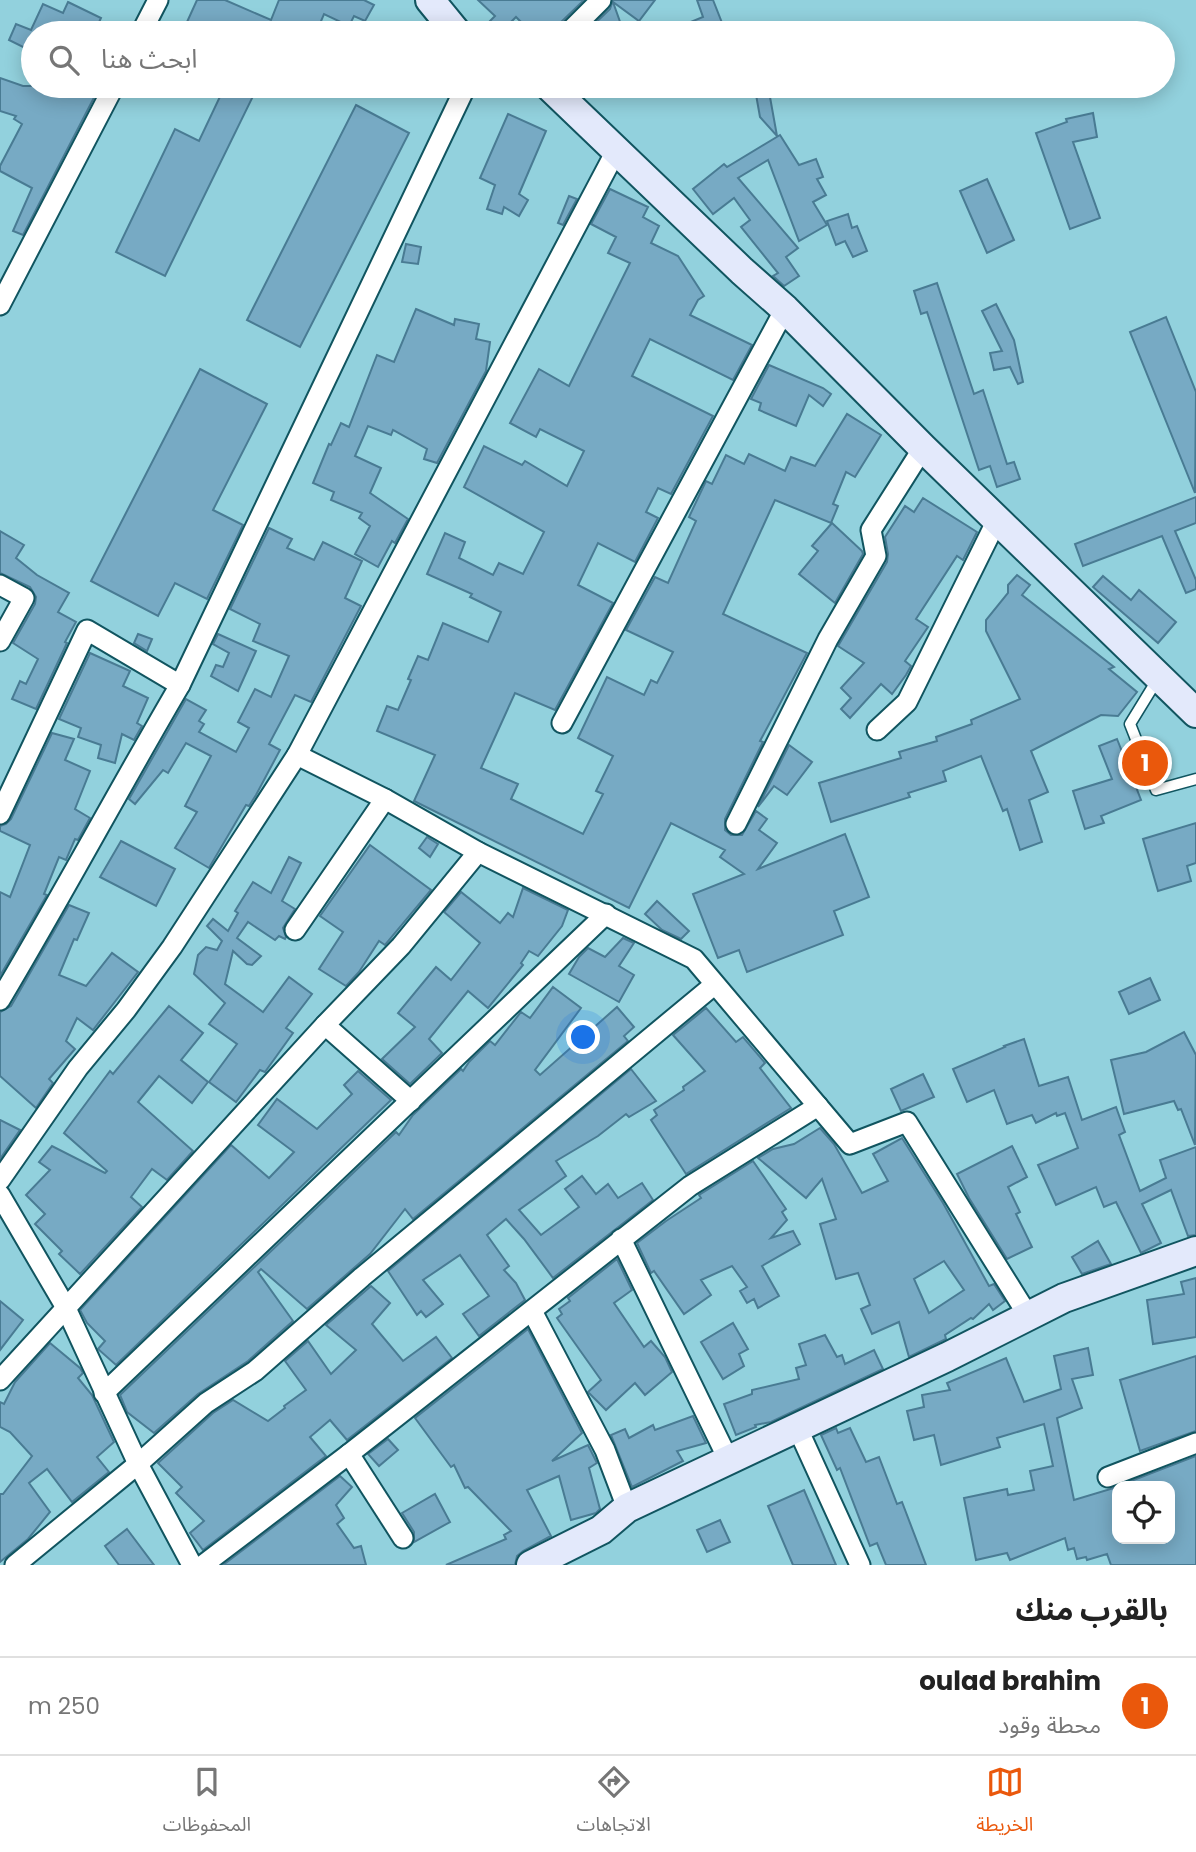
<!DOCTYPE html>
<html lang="ar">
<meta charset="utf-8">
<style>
body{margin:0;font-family:Poppins,"Noto Sans Arabic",sans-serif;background:#f2f2f2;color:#222;direction:rtl}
.controls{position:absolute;right:21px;bottom:21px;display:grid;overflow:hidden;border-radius:14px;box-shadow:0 4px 18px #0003}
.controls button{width:63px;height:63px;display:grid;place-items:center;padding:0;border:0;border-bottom:2px solid #e0e0e0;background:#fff;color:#222;font:35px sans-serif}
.you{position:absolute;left:584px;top:1038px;width:24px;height:24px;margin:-18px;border:5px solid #fff;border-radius:50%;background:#1a73e8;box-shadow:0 0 0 10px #1a73e833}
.badge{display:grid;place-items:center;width:46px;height:46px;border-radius:50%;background:#ea580c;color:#fff;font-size:23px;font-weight:700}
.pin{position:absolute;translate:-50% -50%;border:4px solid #fff;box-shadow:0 2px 7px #0006}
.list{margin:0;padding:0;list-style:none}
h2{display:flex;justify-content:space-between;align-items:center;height:91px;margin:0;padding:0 28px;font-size:30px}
h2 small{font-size:23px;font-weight:400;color:#767676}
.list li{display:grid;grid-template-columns:46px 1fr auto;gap:21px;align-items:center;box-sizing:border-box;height:98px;padding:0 28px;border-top:2px solid #e0e0e0}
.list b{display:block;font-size:26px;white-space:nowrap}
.list p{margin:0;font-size:23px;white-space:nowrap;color:#767676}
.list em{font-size:23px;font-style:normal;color:#767676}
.icon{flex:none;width:38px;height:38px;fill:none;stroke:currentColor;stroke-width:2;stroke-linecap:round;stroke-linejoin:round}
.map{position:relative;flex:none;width:1196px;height:1565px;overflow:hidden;direction:ltr}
.search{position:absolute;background:#fff;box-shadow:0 4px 18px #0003;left:21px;right:21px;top:21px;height:77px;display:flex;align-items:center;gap:18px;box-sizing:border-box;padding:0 24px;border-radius:38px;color:#767676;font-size:26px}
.sheet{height:189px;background:#fff}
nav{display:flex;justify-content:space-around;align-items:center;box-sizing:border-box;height:98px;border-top:2px solid #e0e0e0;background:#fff;font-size:19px;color:#767676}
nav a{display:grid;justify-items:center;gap:4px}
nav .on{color:#ea580c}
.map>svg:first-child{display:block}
.building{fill:#77aac4;stroke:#497b93;stroke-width:2;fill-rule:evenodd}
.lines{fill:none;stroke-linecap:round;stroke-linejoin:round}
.lane-casing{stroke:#115560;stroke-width:13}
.street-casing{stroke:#115560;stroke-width:23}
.secondary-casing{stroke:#115560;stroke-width:32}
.lane{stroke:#fff;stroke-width:10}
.street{stroke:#fff;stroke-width:19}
.secondary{stroke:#e3e9fb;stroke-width:28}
</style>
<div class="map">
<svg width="1196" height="1565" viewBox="0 0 1196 1565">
<rect width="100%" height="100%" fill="#92d1dd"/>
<!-- building -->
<g class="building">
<polygon points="197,0 225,0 271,20 279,0 364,0 374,5 365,21 354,16 349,26 324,14 316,33 294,26 292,29 303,33 182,33"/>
<polygon points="478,0 584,0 559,24 556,33 532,33 516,17 501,32 490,21 495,16"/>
<polygon points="613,0 655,0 639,21 613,2 624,33 585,33 610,9"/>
<polygon points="697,0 713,0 726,33 664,33 703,17"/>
<polygon points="68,2 101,18 94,33 33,33 33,52 9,40 16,24 31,30 43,4 63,13"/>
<polygon points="0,78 23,86 100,86 23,235 13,231 32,188 0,171 0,166 22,124 14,119 16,116 0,111"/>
<polygon points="225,86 258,86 165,276 116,252 175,129 199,141"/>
<polygon points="768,86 777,136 760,117 755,89"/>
<polygon points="356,105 409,133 300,347 247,320"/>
<polygon points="1093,113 1097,137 1073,142 1100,218 1070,229 1036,133 1067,122 1066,119"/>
<polygon points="508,114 546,131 519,194 528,200 519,216 504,207 502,214 487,209 495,185 480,178"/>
<polygon points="780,135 799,165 816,159 823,177 817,179 826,195 813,202 827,225 799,241 768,160 738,178 798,248 786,257 799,276 784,286 773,276 778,273 741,227 750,220 734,198 713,214 693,189 724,164 727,167"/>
<polygon points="987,179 1014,240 987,253 960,191"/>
<polygon points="610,189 648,207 643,217 659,226 651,243 678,256 704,296 698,300 690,315 752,345 733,380 650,339 632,376 713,416 671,494 658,488 646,512 658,518 635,562 598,543 578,585 613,603 555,710 515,693 481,768 518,784 511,799 583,834 603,794 596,791 613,756 578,738 607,677 644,695 651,680 657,683 673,652 626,630 655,577 668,583 696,521 689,517 706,481 712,484 726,455 744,464 749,454 785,471 791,457 815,466 847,414 881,435 855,477 846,472 833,504 838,506 831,523 775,500 723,614 807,653 760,741 763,742 725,819 725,830 731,835 742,835 756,811 767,819 759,830 777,843 758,869 845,834 869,897 834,911 843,935 747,972 739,950 718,958 693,894 744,874 720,857 725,850 671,823 629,908 414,801 435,755 377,731 387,706 398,710 411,680 408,679 418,656 428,660 443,623 488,642 501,612 470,597 472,594 427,574 445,533 465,542 459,558 493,575 499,563 523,574 544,532 464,487 484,446 522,465 525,461 567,486 584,451 540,429 536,437 510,423 539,369 569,386 630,263 608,253 616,237 591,224"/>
<polygon points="569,196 577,199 563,225 558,223"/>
<polygon points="848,214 852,228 857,226 867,251 853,257 845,241 836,245 827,221"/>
<polygon points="406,244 421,247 418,264 402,262"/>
<polygon points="937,283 974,394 983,390 1007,464 1014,462 1020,479 997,487 990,466 979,470 927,312 921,314 914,291"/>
<polygon points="996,304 1014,340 1023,382 1018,384 1010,367 994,370 990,353 1002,351 982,311"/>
<polygon points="416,309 454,325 455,319 479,324 476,339 490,342 486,371 437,463 424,459 427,449 393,430 391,435 368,426 355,456 381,468 370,493 408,519 395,543 392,541 378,567 355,554 370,526 359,518 362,513 331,500 334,492 313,483 329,444 331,445 341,423 349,427 377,355 394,362"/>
<polygon points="1166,317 1196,392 1195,493 1130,332"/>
<polygon points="769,365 823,388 831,394 823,406 809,395 796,426 759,410 761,403 751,399"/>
<polygon points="200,369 267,404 213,510 243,525 207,599 175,583 158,616 91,581"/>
<polygon points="1196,497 1196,523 1175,531 1196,580 1196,589 1186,593 1162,536 1083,566 1075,544"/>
<polygon points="923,498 977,532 963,560 957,556 916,619 928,627 905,661 911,666 906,675 892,694 881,684 850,718 841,709 851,698 841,688 864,663 838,646 887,562 888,554 885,537 905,506 914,512"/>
<polygon points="832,523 862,551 863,554 835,603 799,574 818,551 812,546"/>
<polygon points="269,528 292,539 287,548 314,560 323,542 362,561 345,598 361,606 311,702 295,695 269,744 280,750 256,795 249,806 246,805 209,868 175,848 197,812 185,806 211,756 186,743 168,773 163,770 135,804 129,799 186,699 206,710 199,721 204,724 199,732 236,752 249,728 238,722 255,689 271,697 289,656 253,641 260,624 230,609"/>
<polygon points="0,531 24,545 16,558 37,575 69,593 58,612 76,622 65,642 67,643 36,709 12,699 20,681 26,684 38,659 13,643 35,604 36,597 30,587 0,573"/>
<polygon points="1017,575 1030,585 1022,595 1114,667 1109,669 1137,692 1118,716 1101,715 1031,751 1048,792 1029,800 1042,842 1020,850 1007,809 1003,811 981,756 943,771 946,781 908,793 910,797 831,822 819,783 901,758 899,752 937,741 936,737 972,724 971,720 1020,699 986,631 986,620 1008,593 1008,585"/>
<polygon points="1103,576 1131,600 1139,590 1176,622 1158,643 1093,587"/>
<polygon points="138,634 152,639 147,651 134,643"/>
<polygon points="218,634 256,651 238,691 211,676 216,665 223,667 229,653 213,644"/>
<polygon points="90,653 130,671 123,686 148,698 137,723 142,726 134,740 122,734 115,763 98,758 101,745 78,737 81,728 59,719"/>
<polygon points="52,733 74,739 65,760 90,771 75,809 90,818 78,840 75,839 66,860 59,857 44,894 47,895 0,976 0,892 10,897 30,845 0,831 0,826 6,824 11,819"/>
<polygon points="1117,739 1123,754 1132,750 1145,782 1136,787 1141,800 1101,816 1104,823 1085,829 1073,791 1112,779 1099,746"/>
<polygon points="789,745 812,762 787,795 774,786 758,807"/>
<polygon points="1196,823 1196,863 1187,866 1191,881 1158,891 1143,839"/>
<polygon points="427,837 438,844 430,857 419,848"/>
<polygon points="121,841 175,869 156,906 100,877"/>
<polygon points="370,845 431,890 385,945 379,941 359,972 346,986 319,969 343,932 320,916"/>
<polygon points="289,857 301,863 282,901 295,909 283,928 286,937 285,939 279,936 275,940 248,922 237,938 261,956 252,965 247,964 233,951 225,984 263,1012 289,977 312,994 286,1028 293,1033 265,1072 260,1070 236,1102 209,1082 237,1044 209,1024 225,1003 194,974 198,955 206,947 217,950 222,941 207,926 213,919 228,931 238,913 235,911 253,882 271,893"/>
<polygon points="523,888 568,910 562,926 538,956 529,951 521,963 523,965 488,1008 468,991 429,1039 442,1053 410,1084 382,1059 415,1027 398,1013 436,967 451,980 480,943 444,912 461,892 500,923 508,913 513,917"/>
<polygon points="657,901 689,931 681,939 662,930 645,914"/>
<polygon points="69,905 89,913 77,940 74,939 59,975 86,986 112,953 138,972 93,1030 77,1018 66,1041 75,1049 49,1079 53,1083 36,1108 0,1076 0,1012 11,1006"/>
<polygon points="623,938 634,943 619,966 634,975 619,1002 569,974 579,957 588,948 605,957"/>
<polygon points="1150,978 1160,1000 1129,1014 1119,992"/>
<polygon points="553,987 581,1008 535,1070 540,1075 617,1007 634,1027 624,1036 628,1041 413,1219 405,1209 370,1254 307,1309 261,1269 258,1272 293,1321 248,1361 198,1394 154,1433 127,1412 120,1395 396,1132 399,1135 413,1115 461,1069 463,1071 469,1062 490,1041 495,1045 521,1012 530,1018"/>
<polygon points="169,1006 203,1033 181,1060 208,1082 192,1103 159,1076 138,1102 193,1151 167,1180 152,1169 131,1197 142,1207 80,1274 59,1254 62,1251 35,1224 45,1214 26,1195 50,1170 39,1162 52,1146 105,1173 107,1171 64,1133 110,1071 113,1074"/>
<polygon points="706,1008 736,1042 743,1037 765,1063 760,1068 791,1108 686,1174 651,1120 657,1115 654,1110 684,1090 683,1087 705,1071 673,1035"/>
<polygon points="1184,1032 1196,1055 1195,1145 1181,1109 1178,1110 1174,1101 1124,1114 1111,1060 1146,1052"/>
<polygon points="1024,1039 1039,1086 1068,1077 1082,1120 1116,1107 1125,1132 1119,1135 1140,1191 1166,1178 1160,1160 1196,1147 1196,1235 1188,1236 1171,1190 1142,1204 1161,1243 1141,1253 1116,1202 1104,1207 1096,1187 1056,1205 1038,1165 1078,1148 1065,1113 1057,1116 1056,1113 1036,1123 1032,1115 1007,1124 994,1090 967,1102 953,1069 1005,1047 1004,1046"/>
<polygon points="631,1069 656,1101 629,1117 626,1114 598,1136 556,1161 566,1176 519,1210 541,1235 579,1207 565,1189 582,1176 596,1194 608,1184 618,1198 642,1183 653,1200 553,1278 524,1239 506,1219 487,1235 509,1266 504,1270 516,1283 525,1300 479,1336 463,1314 489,1296 460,1255 423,1280 443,1304 426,1317 421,1311 417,1315 388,1271"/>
<polygon points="358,1071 391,1100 116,1365 98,1349 105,1341 87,1323 80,1310 231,1145 269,1178 294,1152 258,1125 277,1099 317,1129 352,1094 344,1085"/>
<polygon points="923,1074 934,1097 901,1111 891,1089"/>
<polygon points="0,1120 20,1130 0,1159"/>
<path d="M820 1128 834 1144 862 1193 888 1181 873 1154 902 1138 943 1203 989 1286 994 1284 1005 1301 993 1310 989 1304 973 1319 971 1318 945 1335 946 1339 909 1357 899 1322 872 1334 861 1309 870 1305 858 1273 836 1279 820 1224 836 1219 822 1179 806 1198 758 1158 773 1149 794 1144ZM944 1261 964 1290 929 1313 914 1279Z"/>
<polygon points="1012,1146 1027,1177 1008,1187 1020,1212 1016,1214 1032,1247 1007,1259 969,1198 957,1174"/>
<polygon points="753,1161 786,1209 782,1212 787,1220 771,1238 793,1231 800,1244 762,1266 779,1296 758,1308 754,1299 747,1303 740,1291 747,1287 732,1266 701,1280 711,1295 684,1314 654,1271 651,1273 637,1243 666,1221 701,1198 699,1195"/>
<polygon points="1098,1241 1111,1264 1082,1274 1072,1257"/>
<polygon points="617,1259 632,1290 614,1303 644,1347 651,1341 665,1357 672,1372 645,1395 635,1383 606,1410 588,1392 601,1380 557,1318 562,1314 559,1309 570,1301 568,1298"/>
<polygon points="1196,1278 1196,1337 1153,1344 1147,1300 1184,1294 1181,1282"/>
<polygon points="371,1286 390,1303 372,1324 403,1361 436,1337 452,1358 347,1440 330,1420 310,1437 326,1456 203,1550 190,1533 204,1521 176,1493 182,1487 158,1463 213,1413 233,1400 268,1421 285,1408 284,1406 306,1390 285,1361 308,1341 331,1374 356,1350 326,1325"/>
<polygon points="0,1301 23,1320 0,1350"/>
<polygon points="733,1323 748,1349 739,1354 744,1366 723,1379 701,1342"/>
<polygon points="528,1329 582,1433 552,1461 588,1445 597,1463 589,1468 600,1509 596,1513 571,1520 559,1476 527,1490 551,1536 523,1551 517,1556 515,1565 446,1565 506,1539 504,1535 511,1531 468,1487 465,1488 454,1465 451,1467 415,1418"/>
<polygon points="825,1335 837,1357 842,1355 845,1364 874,1350 883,1369 771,1422 755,1425 756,1427 736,1435 724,1404 752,1394 752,1390 799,1379 796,1368 806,1365 799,1344"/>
<polygon points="50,1343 80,1368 83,1373 78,1378 92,1395 114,1442 97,1457 109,1472 72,1502 47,1469 29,1483 50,1512 28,1539 0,1562 0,1494 3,1494 32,1456 10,1432 0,1427 0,1402 4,1404 15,1382"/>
<polygon points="1088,1348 1093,1375 1072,1379 1082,1408 1057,1418 1074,1500 1117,1487 1117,1539 1170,1539 1170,1486 1118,1486 1196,1456 1196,1565 1111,1565 1107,1554 1087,1560 1086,1557 1077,1559 1074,1548 1068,1550 1065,1538 1010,1560 1007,1553 976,1560 964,1498 1007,1489 1008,1495 1034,1490 1030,1471 1053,1466 1044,1424 997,1438 1000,1447 941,1465 934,1435 914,1440 907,1411 924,1407 922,1395 950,1390 947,1383 1006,1358 1024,1402 1061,1389 1054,1356"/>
<polygon points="1196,1356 1196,1431 1140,1451 1120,1380"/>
<polygon points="693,1416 706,1443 677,1451 683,1461 632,1487 611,1435 625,1429 629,1438 653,1425 655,1430"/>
<polygon points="836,1428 838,1433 850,1428 866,1462 879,1457 897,1504 902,1502 926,1565 886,1565 877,1543 870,1546 840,1468 837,1470 821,1435"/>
<polygon points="388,1439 398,1450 379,1466 368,1454"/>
<polygon points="340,1476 352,1487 336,1505 344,1518 337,1524 354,1548 361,1546 366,1565 223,1565"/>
<polygon points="804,1490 836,1565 793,1565 768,1506"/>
<polygon points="435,1494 450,1522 414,1542 414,1532 402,1513"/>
<polygon points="720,1520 730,1542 707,1552 697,1530"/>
<polygon points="127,1529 154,1565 119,1565 105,1546"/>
</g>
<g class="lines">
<!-- lane casing -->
<g class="lane-casing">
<polyline id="lane" points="1157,680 1130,724 1156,790 1196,779"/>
</g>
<!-- street casing -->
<g class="street-casing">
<g id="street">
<polyline points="141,33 158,0"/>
<polyline points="568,33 601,0"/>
<polyline points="616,151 297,755 385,799 478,852 694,959 850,1144 907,1122 1029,1317"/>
<polyline points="0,305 114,86"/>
<polyline points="0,585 24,598 0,641"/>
<polyline points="562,723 785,309"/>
<polyline points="877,730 907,702 997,520"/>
<polyline points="0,814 87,630 180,685"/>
<polyline points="736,824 828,639 876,556 871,530 923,448"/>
<polyline points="295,930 385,799"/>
<path d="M0 1000C62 896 119 789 180 685L466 86"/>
<polyline points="325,1025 411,1101"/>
<polyline points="0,1180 78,1068 126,1010 172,947 297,755"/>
<polyline points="0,1195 65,1306 138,1464 192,1565"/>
<polyline points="621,1239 728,1459"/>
<polyline points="532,1311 605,1450 627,1508"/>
<polyline points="0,1380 325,1025 401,946 478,852"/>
<polyline points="104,1393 606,914"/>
<polyline points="797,1427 860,1565"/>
<polyline points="349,1454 403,1538"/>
<polyline points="1108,1477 1196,1443"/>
<polyline points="15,1565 138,1464 206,1403 255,1371 362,1277 714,985"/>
<polyline points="203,1565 349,1454 690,1186 818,1106"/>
</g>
</g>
<!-- secondary casing -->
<g class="secondary-casing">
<g id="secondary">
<polyline points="430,0 457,33"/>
<polyline points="549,86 742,271 785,309 923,448 1196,713"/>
<polyline points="531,1565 601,1530 627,1508 947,1357 1064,1298 1196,1251"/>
</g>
</g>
<!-- lane -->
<use href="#lane" class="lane"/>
<!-- street -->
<use href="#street" class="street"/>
<!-- secondary -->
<use href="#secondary" class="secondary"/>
</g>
</svg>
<div class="controls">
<button><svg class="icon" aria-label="locate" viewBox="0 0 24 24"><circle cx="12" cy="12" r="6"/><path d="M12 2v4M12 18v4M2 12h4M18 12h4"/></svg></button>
</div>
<div class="you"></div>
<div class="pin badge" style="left:1145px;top:763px">1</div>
<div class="search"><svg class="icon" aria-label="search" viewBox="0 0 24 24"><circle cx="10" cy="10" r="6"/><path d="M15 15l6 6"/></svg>ابحث هنا</div>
</div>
<section class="sheet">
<h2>بالقرب منك<small></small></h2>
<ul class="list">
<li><span class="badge">1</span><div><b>oulad brahim</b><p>محطة وقود</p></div><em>250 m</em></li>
</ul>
</section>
<nav>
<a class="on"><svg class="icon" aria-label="map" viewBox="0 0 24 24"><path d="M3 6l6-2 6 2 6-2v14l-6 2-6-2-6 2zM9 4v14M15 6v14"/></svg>الخريطة</a>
<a><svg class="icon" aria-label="directions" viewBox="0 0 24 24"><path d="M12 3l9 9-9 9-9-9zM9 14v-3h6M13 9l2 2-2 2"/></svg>الاتجاهات</a>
<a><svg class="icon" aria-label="saved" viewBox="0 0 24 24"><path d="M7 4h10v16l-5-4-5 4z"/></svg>المحفوظات</a>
</nav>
